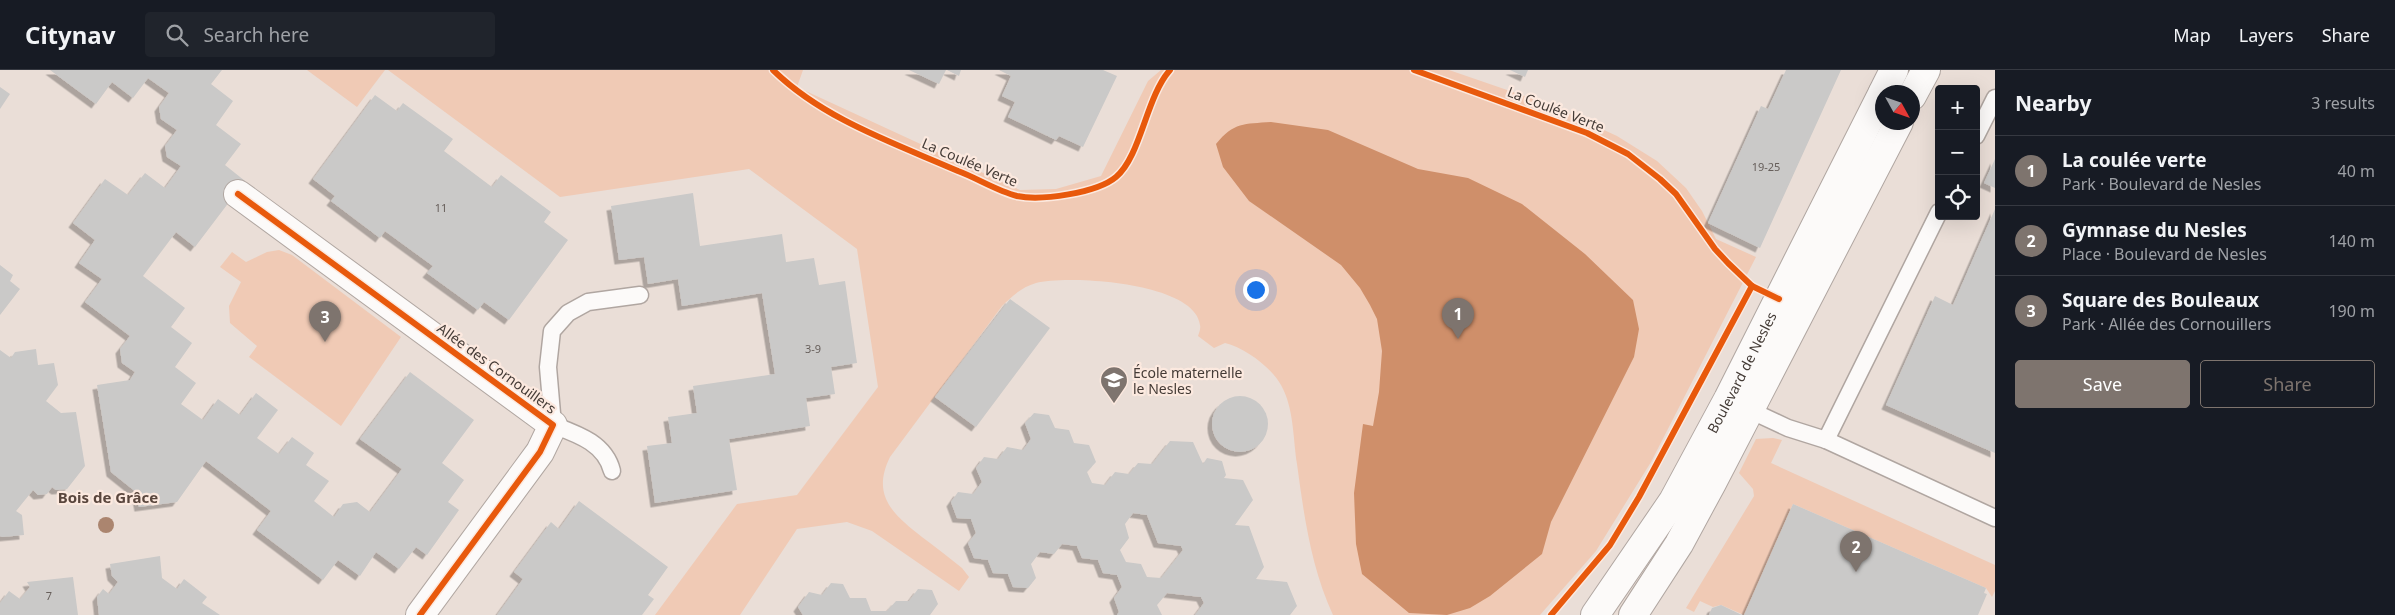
<!DOCTYPE html>
<meta charset="utf-8">
<style>
body{margin:0;font-family:"Noto Sans",sans-serif;background:#20242c;color:#f1f3f6}
.controls{position:absolute;right:15px;top:15px;display:grid;overflow:hidden;border-radius:5px;box-shadow:0 5px 20px #0002}
.controls button{width:45px;height:45px;display:grid;place-items:center;padding:0;border:0;border-bottom:1px solid #363941;background:#171b24;color:#f1f3f6;font:25px sans-serif}
.compass{position:absolute;left:1875px;top:15px;width:45px;height:45px;border-radius:50%;background:#171b24;box-shadow:0 5px 20px #0002;rotate:130deg}
.you{position:absolute;left:1255px;top:219px;width:18px;height:18px;margin:-12px;border:4px solid #fff;border-radius:50%;background:#1a73e8;box-shadow:0 0 0 8px #1a73e833}
.badge{display:grid;place-items:center;width:32px;height:32px;border-radius:50%;background:#7e746e;color:#fff;font-size:16px;font-weight:700}
.pin{position:absolute;translate:-50% -41px;filter:drop-shadow(0 1px 2px #0008)}
.pin::after{content:'';position:absolute;top:26px;width:18px;height:15px;background:inherit;clip-path:polygon(0 0,100% 0,50% 100%)}
.list{margin:0;padding:0;list-style:none}
h2{display:flex;justify-content:space-between;align-items:center;height:65px;margin:0;padding:0 20px;font-size:21px}
h2 small{font-size:16px;font-weight:400;color:#9ea1a6}
.list li{display:grid;grid-template-columns:32px 1fr auto;gap:15px;align-items:center;box-sizing:border-box;height:70px;padding:0 20px;border-top:1px solid #363941}
.list b{display:block;font-size:19px;white-space:nowrap}
.list p{margin:0;font-size:16px;white-space:nowrap;color:#9ea1a6}
.list em{font-size:16px;font-style:normal;color:#9ea1a6}
.actions{display:flex;gap:10px;padding:15px 20px}
.actions a{flex:1;padding:11px 0;border:1px solid #7e746e;border-radius:5px;text-align:center;font-size:18px;color:#7e746e}
.actions .main{background:#7e746e;color:#fff}
.icon{flex:none;width:28px;height:28px;fill:none;stroke:currentColor;stroke-width:2;stroke-linecap:round;stroke-linejoin:round}
.map{position:relative;flex:none;width:1995px;height:545px;overflow:hidden}
header{display:flex;align-items:center;gap:30px;box-sizing:border-box;height:70px;padding:0 25px;background:#171b24;border-bottom:1px solid #363941}
header strong{font-size:24px}
nav{display:flex;gap:28px;margin-inline-start:auto;font-size:18px}
.search{width:350px;height:45px;background:#20242c;display:flex;align-items:center;gap:12px;box-sizing:border-box;padding:0 18px;border-radius:5px;color:#9ea1a6;font-size:19px}
main{display:flex}
aside{flex:1;background:#171b24}
.map>svg:first-child{display:block}
.green{fill:#f0cab5}
.water{fill:#cf8f6a}
.building{fill:#cac9c8;fill-rule:evenodd;filter:url(#shadow)}
.lines{fill:none;stroke-linecap:round;stroke-linejoin:round}
.service-casing{stroke:#b0a6a1;stroke-width:19}
.minor-casing{stroke:#b0a6a1;stroke-width:30}
.tertiary-casing{stroke:#b0a6a1;stroke-width:30}
.service{stroke:#fcfaf9;stroke-width:16}
.minor{stroke:#fcfaf9;stroke-width:28}
.tertiary{stroke:#fcfaf9;stroke-width:28}
.cycleway-casing{stroke:#fce9df;stroke-width:9}
.cycleway{stroke:#e8590c;stroke-width:6}
.tree{fill:#ab856f}
.labels{text-anchor:middle;dominant-baseline:central;stroke-width:4.5;stroke-linejoin:round;paint-order:stroke}
.number-label{font-size:11px;fill:#665e5a}
.street-label{font-size:14px;fill:#443b36;stroke:#fce9df}
.poi-label{font-size:14px;fill:#443b36;stroke:#fce9df;text-anchor:start}
.neighbourhood-label{font-size:15px;font-weight:bold;fill:#59463d;stroke:#fce9df}
</style>
<header>
<strong>Citynav</strong>
<div class="search"><svg class="icon" aria-label="search" viewBox="0 0 24 24"><circle cx="10" cy="10" r="6"/><path d="M15 15l6 6"/></svg>Search here</div>
<nav><a>Map</a><a>Layers</a><a>Share</a></nav>
</header>
<main>
<div class="map">
<svg width="1995" height="545" viewBox="0 0 1995 545">
<defs>
<filter id="shadow"><feDropShadow dx="-4.5" dy="4.5" stdDeviation="0" flood-color="#0004"/></filter>
</defs>
<rect width="100%" height="100%" fill="#eaded7"/>
<!-- green -->
<g class="green">
<polygon points="307,0 385,0 357,37"/>
<path d="M388 0H803L797 17 1020 120 1056 119 1101 106 1148 11 1161 0H1449L1548 34 1617 66 1657 91 1686 118 1702 141 1716 169 1756 187 1651 392 1596 481 1540 545H1333C1311 497 1304 446 1297 394 1293 368 1294 338 1281 315 1271 297 1245 278 1225 273L1214 278 1198 266C1199 263 1201 258 1200 255 1195 212 1068 205 1036 213 1022 217 1012 226 1002 236L890 387C871 426 893 444 922 467 936 477 949 488 962 498L969 507 959 521 872 461 847 452 797 459 740 545H655L737 434 797 425 878 317 857 179 749 99 560 127Z"/>
<polygon points="279,180 292,185 401,267 341,356 249,287 257,276 230,253 229,236 241,212 220,197 232,182 246,192 267,182"/>
<polygon points="1773,368 1782,370 1771,393 1995,495 1995,521 1992,527 1986,518 1793,434 1744,545 1721,535 1713,537 1700,531 1694,542 1686,538 1754,426 1753,419 1739,403 1756,369"/>
</g>
<!-- water -->
<path class="water" d="M1271 52 1328 60 1418 99 1468 108 1522 134 1585 184 1633 230 1639 259 1634 287 1551 452 1542 484 1490 526 1470 538 1447 545 1409 543 1362 504 1356 474 1354 423 1363 354 1373 356 1379 322 1382 281 1377 249 1370 235 1360 218 1341 195 1249 131 1223 97 1216 74C1234 52 1244 54 1271 52Z"/>
<!-- building -->
<g class="building">
<polygon points="50,0 222,0 211,14 233,31 216,55 241,74 225,95 245,111 195,177 176,162 143,206 185,238 171,257 192,273 175,297 196,313 181,334 203,350 218,329 240,345 256,323 278,340 257,368 279,384 292,367 314,383 306,395 329,411 314,431 334,447 343,434 357,432 370,442 402,399 360,369 410,302 474,350 442,393 464,410 448,432 459,440 427,485 416,477 399,499 376,482 360,506 338,490 323,510 257,460 271,441 206,391 177,432 139,437 136,422 111,402 97,315 130,310 135,302 122,293 120,279 130,266 85,232 102,209 79,193 95,170 73,153 105,109 128,125 145,103 165,118 181,96 167,87 165,76 177,60 161,49 159,37 169,23 148,8 133,28 112,12 96,34"/>
<polygon points="909,0 946,0 939,14"/>
<polygon points="947,0 961,0 959,6"/>
<polygon points="999,0 1103,0 1117,6 1083,77 1059,66 1056,70 1008,47 1015,32 1002,26 1011,6"/>
<polygon points="1510,0 1528,0 1525,7"/>
<polygon points="1786,0 1841,0 1760,178 1708,153 1761,36 1768,39"/>
<polygon points="0,17 10,24 0,39"/>
<polygon points="375,25 397,41 403,33 453,69 444,81 492,117 501,105 551,142 544,152 568,170 509,250 484,232 478,240 427,203 433,196 385,161 380,168 331,131 335,126 313,109"/>
<polygon points="1995,89 1995,118 1984,113"/>
<polygon points="693,123 700,176 782,164 786,192 814,188 819,215 845,211 857,293 831,297 835,324 806,328 810,356 729,369 737,420 655,433 647,376 672,373 668,347 697,343 693,316 775,304 762,223 682,236 678,209 648,214 644,187 619,190 611,136"/>
<polygon points="1995,139 1995,383 1886,335 1935,226 1953,235"/>
<polygon points="0,195 13,205 10,211 20,219 0,245"/>
<polygon points="1010,229 1050,258 976,357 935,327"/>
<polygon points="36,279 38,295 54,293 58,315 46,331 61,343 76,342 85,396 67,419 56,420 52,417 47,424 38,425 33,420 16,441 22,445 24,465 2,467 0,466 0,280 11,288 15,282"/>
<circle cx="1240" cy="354" r="28"/>
<path d="M1034 343 1049 345 1055 358 1069 360 1074 373 1089 375 1096 392 1087 402 1092 413 1105 415 1115 402 1129 404 1138 393 1152 394 1170 371 1193 372 1203 394 1207 388 1222 391 1226 405 1224 408 1243 410 1253 430 1235 455 1249 456 1264 497 1256 509 1287 512 1297 536 1290 545H1195L1204 533 1201 527 1167 523 1157 535 1162 545H1117L1119 542 1114 528 1122 517 1117 505 1103 503 1098 490 1082 488 1077 476 1062 474 1054 484 1040 482 1031 494 1036 508 1028 518 1013 517 1008 504 993 503 988 490 974 488 968 473 976 463 971 449 957 448 951 432 958 422 973 424 982 412 976 398 984 387 998 389 1007 377 1023 380 1031 369 1025 353ZM1133 443 1147 445 1158 473 1181 476 1183 480 1161 508 1147 507 1141 494 1126 492 1120 480 1129 468 1125 454Z"/>
<polygon points="579,431 668,497 648,525 654,529 642,545 497,545 523,509 514,502 551,452 559,459"/>
<polygon points="1793,434 1986,518 1984,523 1987,524 1978,545 1744,545"/>
<polygon points="160,486 162,508 177,519 184,509 207,527 202,533 220,545 99,545 97,527 103,519 109,524 118,512 112,506 110,494"/>
<polygon points="73,507 78,545 0,545 0,533 9,521 20,529 30,517 27,512"/>
<polygon points="831,513 843,514 850,528 866,528 871,541 887,541 896,531 909,531 918,519 932,520 938,534 930,545 803,545 798,537 809,522 822,525"/>
<polygon points="1721,535 1742,545 1709,545 1712,538"/>
</g>
<g class="lines">
<!-- service casing -->
<g class="service-casing">
<g id="service">
<polyline points="1976,66 1995,28"/>
<polyline points="1743,337 1788,358 1826,370 1995,448"/>
<polyline points="1826,370 1939,142"/>
<path d="M612 401C605 373 577 364 553 355L548 297 552 261 568 243 588 232 640 225"/>
</g>
</g>
<!-- minor casing -->
<g class="minor-casing">
<polyline id="minor" points="238,124 553,355 540,382 420,545"/>
</g>
<!-- tertiary casing -->
<g class="tertiary-casing">
<g id="tertiary">
<polyline points="1883,22 1894,0"/>
<polyline points="1912,26 1926,0"/>
<path id="s1" d="M1595 545 1673 431 1728 329 1882 24"/>
<polyline points="1633,545 1679,474 1712,413 1899,52"/>
</g>
</g>
<!-- service -->
<use href="#service" class="service"/>
<!-- minor -->
<use href="#minor" class="minor"/>
<!-- tertiary -->
<use href="#tertiary" class="tertiary"/>
<!-- cycleway casing -->
<g class="cycleway-casing">
<g id="cycleway">
<path d="M773 0C823 49 894 73 958 101 977 108 997 121 1017 126 1041 131 1097 123 1116 107 1141 86 1146 27 1170 0"/>
<polyline points="1414,0 1587,63 1628,84 1660,109 1676,124 1715,179 1728,193 1752,216 1779,229"/>
<polyline points="238,124 553,355 540,382 420,545"/>
<polyline points="1551,545 1610,475 1639,427 1752,216"/>
</g>
</g>
<!-- cycleway -->
<use href="#cycleway" class="cycleway"/>
</g>
<!-- trees -->
<circle class="tree" cx="106" cy="455" r="8"/>
<!-- icons -->
<defs>
<g id="school-pin" transform="scale(1.4375)"><path d="M0 17L-7.5 6A9.5 9.5 0 1 1 7.5 6Z" fill="#7e746e" stroke="#fce9df"/><path d="M0-5L7-2L0 1L-7-2ZM-4 1L0 2.5L4 1V4Q0 6-4 4Z" fill="#fff"/></g>
</defs>
<g fill-rule="evenodd">
<use href="#school-pin" x="1114" y="310"/>
</g>
<g class="labels">
<!-- number labels -->
<g class="number-label">
<text x="1766" y="96">19-25</text>
<text x="441" y="137">11</text>
<text x="813" y="278">3-9</text>
<text x="49" y="525">7</text>
</g>
<!-- street labels -->
<g class="street-label">
<text transform="translate(1556 39) rotate(21)">La Coulée Verte</text>
<text transform="translate(970 92) rotate(23)">La Coulée Verte</text>
<text transform="translate(497 298) rotate(36)">Allée des Cornouillers</text>
<text stroke="none"><textPath href="#s1" startOffset="284">Boulevard de Nesles</textPath></text>
</g>
<!-- poi labels -->
<g class="poi-label">
<text x="1133" y="302">École maternelle<tspan x="1133" dy="16">le Nesles</tspan></text>
</g>
<!-- neighbourhood labels -->
<g class="neighbourhood-label">
<text x="108" y="427">Bois de Grâce</text>
</g>
</g>
</svg>
<div class="controls">
<button>+</button>
<button>−</button>
<button><svg class="icon" aria-label="locate" viewBox="0 0 24 24"><circle cx="12" cy="12" r="6"/><path d="M12 2v4M12 18v4M2 12h4M18 12h4"/></svg></button>
</div>
<svg class="compass" viewBox="-18 -18 36 36"><path d="M0-13l5 13h-10z" fill="#e53935"/><path d="M0 13l5-13h-10z" fill="#9ea1a6"/></svg>
<div class="you"></div>
<div class="pin badge" style="left:1458px;top:269px">1</div>
<div class="pin badge" style="left:1856px;top:502px">2</div>
<div class="pin badge" style="left:325px;top:272px">3</div>
</div>
<aside>
<h2>Nearby<small>3 results</small></h2>
<ul class="list">
<li><span class="badge">1</span><div><b>La coulée verte</b><p>Park · Boulevard de Nesles</p></div><em>40 m</em></li>
<li><span class="badge">2</span><div><b>Gymnase du Nesles</b><p>Place · Boulevard de Nesles</p></div><em>140 m</em></li>
<li><span class="badge">3</span><div><b>Square des Bouleaux</b><p>Park · Allée des Cornouillers</p></div><em>190 m</em></li>
</ul>
<div class="actions"><a class="main">Save</a><a>Share</a></div>
</aside>
</main>
